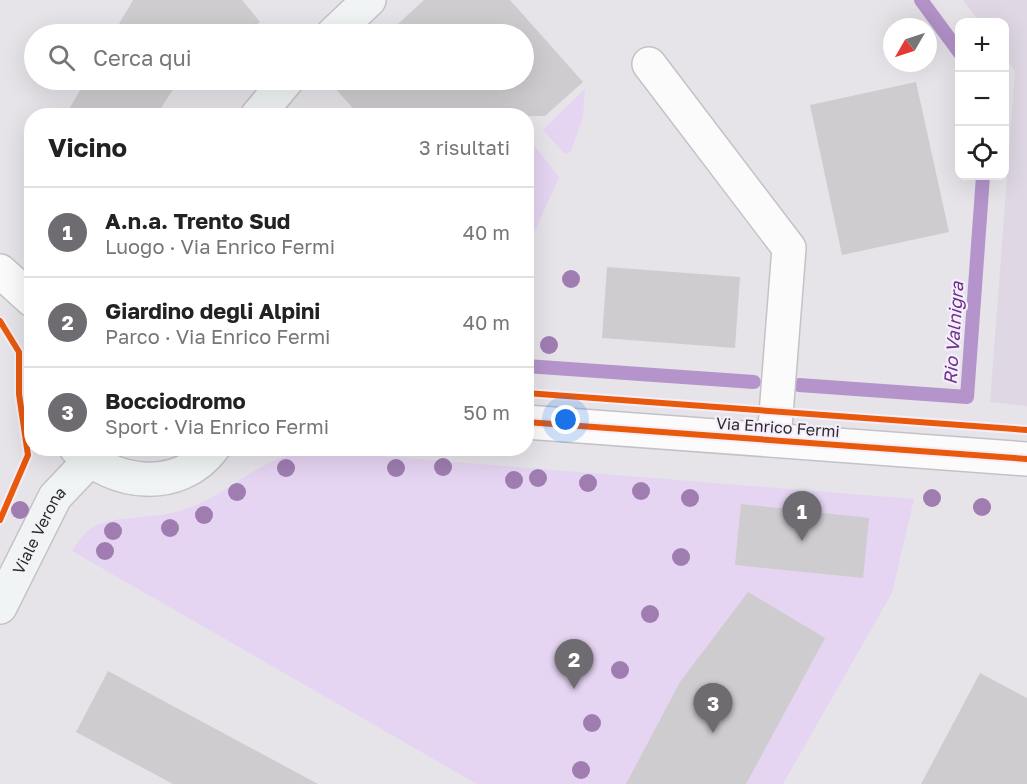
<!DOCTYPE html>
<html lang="it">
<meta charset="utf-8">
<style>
body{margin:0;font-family:"Golos Text",sans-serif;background:#f6f6f6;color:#222}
.controls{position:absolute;right:18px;top:18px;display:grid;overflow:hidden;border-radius:12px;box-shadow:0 6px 24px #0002}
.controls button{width:54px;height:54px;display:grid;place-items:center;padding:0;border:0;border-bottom:2px solid #e0e0e0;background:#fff;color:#222;font:30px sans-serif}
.compass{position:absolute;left:883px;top:18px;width:54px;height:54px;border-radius:50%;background:#fff;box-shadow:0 6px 24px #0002;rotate:231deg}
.you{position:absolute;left:566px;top:420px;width:21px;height:21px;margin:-15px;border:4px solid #fff;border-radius:50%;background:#1a73e8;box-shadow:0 0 0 9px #1a73e833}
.badge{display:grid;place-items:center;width:39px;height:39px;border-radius:50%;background:#6e6c70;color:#fff;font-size:20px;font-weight:700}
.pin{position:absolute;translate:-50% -50px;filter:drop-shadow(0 2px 3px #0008)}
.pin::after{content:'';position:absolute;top:32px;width:21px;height:18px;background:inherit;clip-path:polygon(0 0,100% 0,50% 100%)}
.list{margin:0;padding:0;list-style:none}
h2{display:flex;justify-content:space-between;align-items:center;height:78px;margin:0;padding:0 24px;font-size:26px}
h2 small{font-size:20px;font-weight:400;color:#767676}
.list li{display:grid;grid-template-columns:39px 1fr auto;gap:18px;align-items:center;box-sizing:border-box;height:90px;padding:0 24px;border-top:2px solid #e0e0e0}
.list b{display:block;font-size:22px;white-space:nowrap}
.list p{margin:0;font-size:20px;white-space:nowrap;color:#767676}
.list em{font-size:20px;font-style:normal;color:#767676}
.icon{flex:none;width:33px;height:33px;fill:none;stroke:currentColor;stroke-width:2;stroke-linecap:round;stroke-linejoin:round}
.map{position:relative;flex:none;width:1027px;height:784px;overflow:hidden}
.search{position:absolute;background:#fff;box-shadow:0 6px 24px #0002;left:24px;top:24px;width:510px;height:66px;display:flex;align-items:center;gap:15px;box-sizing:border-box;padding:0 21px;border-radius:33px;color:#767676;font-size:22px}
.panel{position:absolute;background:#fff;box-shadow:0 6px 24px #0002;left:24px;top:108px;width:510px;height:348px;border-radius:24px}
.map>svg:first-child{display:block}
.built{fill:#dfd8e4}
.green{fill:#e5d4f2}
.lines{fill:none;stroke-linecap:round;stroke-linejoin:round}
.stream{stroke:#b594cb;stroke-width:14}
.building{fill:#cfccd0}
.minor-casing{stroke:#c4c2c6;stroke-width:36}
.tertiary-casing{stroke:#c4c2c6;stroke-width:36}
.secondary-casing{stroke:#c4c2c6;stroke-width:36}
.minor{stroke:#fbfbfc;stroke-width:33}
.tertiary{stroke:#fbfbfc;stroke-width:33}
.secondary{stroke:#f0f4f4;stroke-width:33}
.cycleway-casing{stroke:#f5eefa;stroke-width:10}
.cycleway{stroke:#e8590c;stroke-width:6}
.tree{fill:#9f7db1}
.labels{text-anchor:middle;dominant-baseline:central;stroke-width:4.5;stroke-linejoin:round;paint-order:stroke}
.street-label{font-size:16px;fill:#2d2b2f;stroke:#f5eefa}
.water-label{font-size:18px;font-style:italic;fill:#6c318d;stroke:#f5eefa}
</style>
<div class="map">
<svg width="1027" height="784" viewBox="0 0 1027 784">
<rect width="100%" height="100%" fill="#e7e4e9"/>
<!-- built -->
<polygon class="built" points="963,0 1027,0 1027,406 990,402 1015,71 1005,57 1004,22 980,22"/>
<!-- green -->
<g class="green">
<polygon points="585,89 583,117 571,151 565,154 543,130"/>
<polygon points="532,143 559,177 534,233 526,232 527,148"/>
<path d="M304 452H330L914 499 892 593 783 784H477L72 551C79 540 88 527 102 523 130 515 160 519 188 508 233 492 253 461 304 452Z"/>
</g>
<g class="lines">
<!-- stream -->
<g class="stream">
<polyline points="921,0 960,53"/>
<polyline points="526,366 754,382"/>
<polyline points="799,385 967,397 983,176"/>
</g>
</g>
<!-- building -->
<g class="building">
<polygon points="133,0 242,0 260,22 245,34 113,34"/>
<polygon points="424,0 510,0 583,82 545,116 360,116 332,85 338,80 524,80 524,34 387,34"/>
<polygon points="86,80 179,80 156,116 65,116"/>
<polygon points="916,82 949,232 842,255 810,105"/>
<polygon points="607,267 740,277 735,348 602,338"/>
<polygon points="741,504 869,518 863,578 735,565"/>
<polygon points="748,592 825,638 746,784 626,784 680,682"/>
<polygon points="108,671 318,784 173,784 76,732"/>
<polygon points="980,673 1027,698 1027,784 921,784"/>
</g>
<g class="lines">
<!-- minor casing -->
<g class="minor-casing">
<g id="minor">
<polyline points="649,64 789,248 774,440"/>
<polyline points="0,271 32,300"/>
</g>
</g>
<!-- tertiary casing -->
<g class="tertiary-casing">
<polyline id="tertiary" points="526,422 1027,459"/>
</g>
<!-- secondary casing -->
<g class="secondary-casing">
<g id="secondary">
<polyline points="333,34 369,0"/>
<polyline points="257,116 287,80"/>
<path d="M76 448C113 485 178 494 213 448"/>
<path id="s1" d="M0 607 55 497 89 461"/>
</g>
</g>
<!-- minor -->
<use href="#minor" class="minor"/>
<!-- tertiary -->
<use href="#tertiary" class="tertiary"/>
<!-- secondary -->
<use href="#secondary" class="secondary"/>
<!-- cycleway casing -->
<g class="cycleway-casing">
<g id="cycleway">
<polyline points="0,321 19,352 19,394 28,455 0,520"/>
<polyline points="526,393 1027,430"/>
<polyline points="526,422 1027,459"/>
</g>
</g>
<!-- cycleway -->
<use href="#cycleway" class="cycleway"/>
</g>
<!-- trees -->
<g class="tree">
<circle cx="571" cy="279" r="9"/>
<circle cx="549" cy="345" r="9"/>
<circle cx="443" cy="467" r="9"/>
<circle cx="286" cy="468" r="9"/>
<circle cx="396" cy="468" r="9"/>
<circle cx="538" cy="478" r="9"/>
<circle cx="514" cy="480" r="9"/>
<circle cx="588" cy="483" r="9"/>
<circle cx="641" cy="491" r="9"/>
<circle cx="237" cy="492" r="9"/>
<circle cx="690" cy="498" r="9"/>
<circle cx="932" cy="498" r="9"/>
<circle cx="982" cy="507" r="9"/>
<circle cx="20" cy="510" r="9"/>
<circle cx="204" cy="515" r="9"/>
<circle cx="170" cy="528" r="9"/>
<circle cx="113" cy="531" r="9"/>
<circle cx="105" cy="551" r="9"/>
<circle cx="681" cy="557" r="9"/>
<circle cx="650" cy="614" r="9"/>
<circle cx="620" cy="670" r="9"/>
<circle cx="592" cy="723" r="9"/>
<circle cx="581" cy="770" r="9"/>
</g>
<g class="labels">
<!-- street labels -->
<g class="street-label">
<text transform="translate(778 427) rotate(4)">Via Enrico Fermi</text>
<text stroke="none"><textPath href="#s1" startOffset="86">Viale Verona</textPath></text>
</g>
<!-- water labels -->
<g class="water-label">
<text transform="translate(953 333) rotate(-86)">Rio Valnigra</text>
</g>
</g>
</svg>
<div class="controls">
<button>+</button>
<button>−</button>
<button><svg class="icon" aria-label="locate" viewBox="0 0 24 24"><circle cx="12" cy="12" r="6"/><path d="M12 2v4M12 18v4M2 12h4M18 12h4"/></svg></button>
</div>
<svg class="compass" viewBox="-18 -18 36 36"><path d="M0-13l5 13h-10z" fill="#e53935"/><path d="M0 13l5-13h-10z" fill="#767676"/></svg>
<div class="you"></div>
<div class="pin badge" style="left:802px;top:541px">1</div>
<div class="pin badge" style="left:574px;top:689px">2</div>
<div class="pin badge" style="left:713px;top:733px">3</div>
<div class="search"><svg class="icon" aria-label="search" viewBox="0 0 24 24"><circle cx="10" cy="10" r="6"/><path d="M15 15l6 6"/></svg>Cerca qui</div>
<section class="panel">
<h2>Vicino<small>3 risultati</small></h2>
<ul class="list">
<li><span class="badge">1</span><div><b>A.n.a. Trento Sud</b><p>Luogo · Via Enrico Fermi</p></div><em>40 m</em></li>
<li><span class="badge">2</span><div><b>Giardino degli Alpini</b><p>Parco · Via Enrico Fermi</p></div><em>40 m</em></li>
<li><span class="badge">3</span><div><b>Bocciodromo</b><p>Sport · Via Enrico Fermi</p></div><em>50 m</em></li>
</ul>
</section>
</div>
